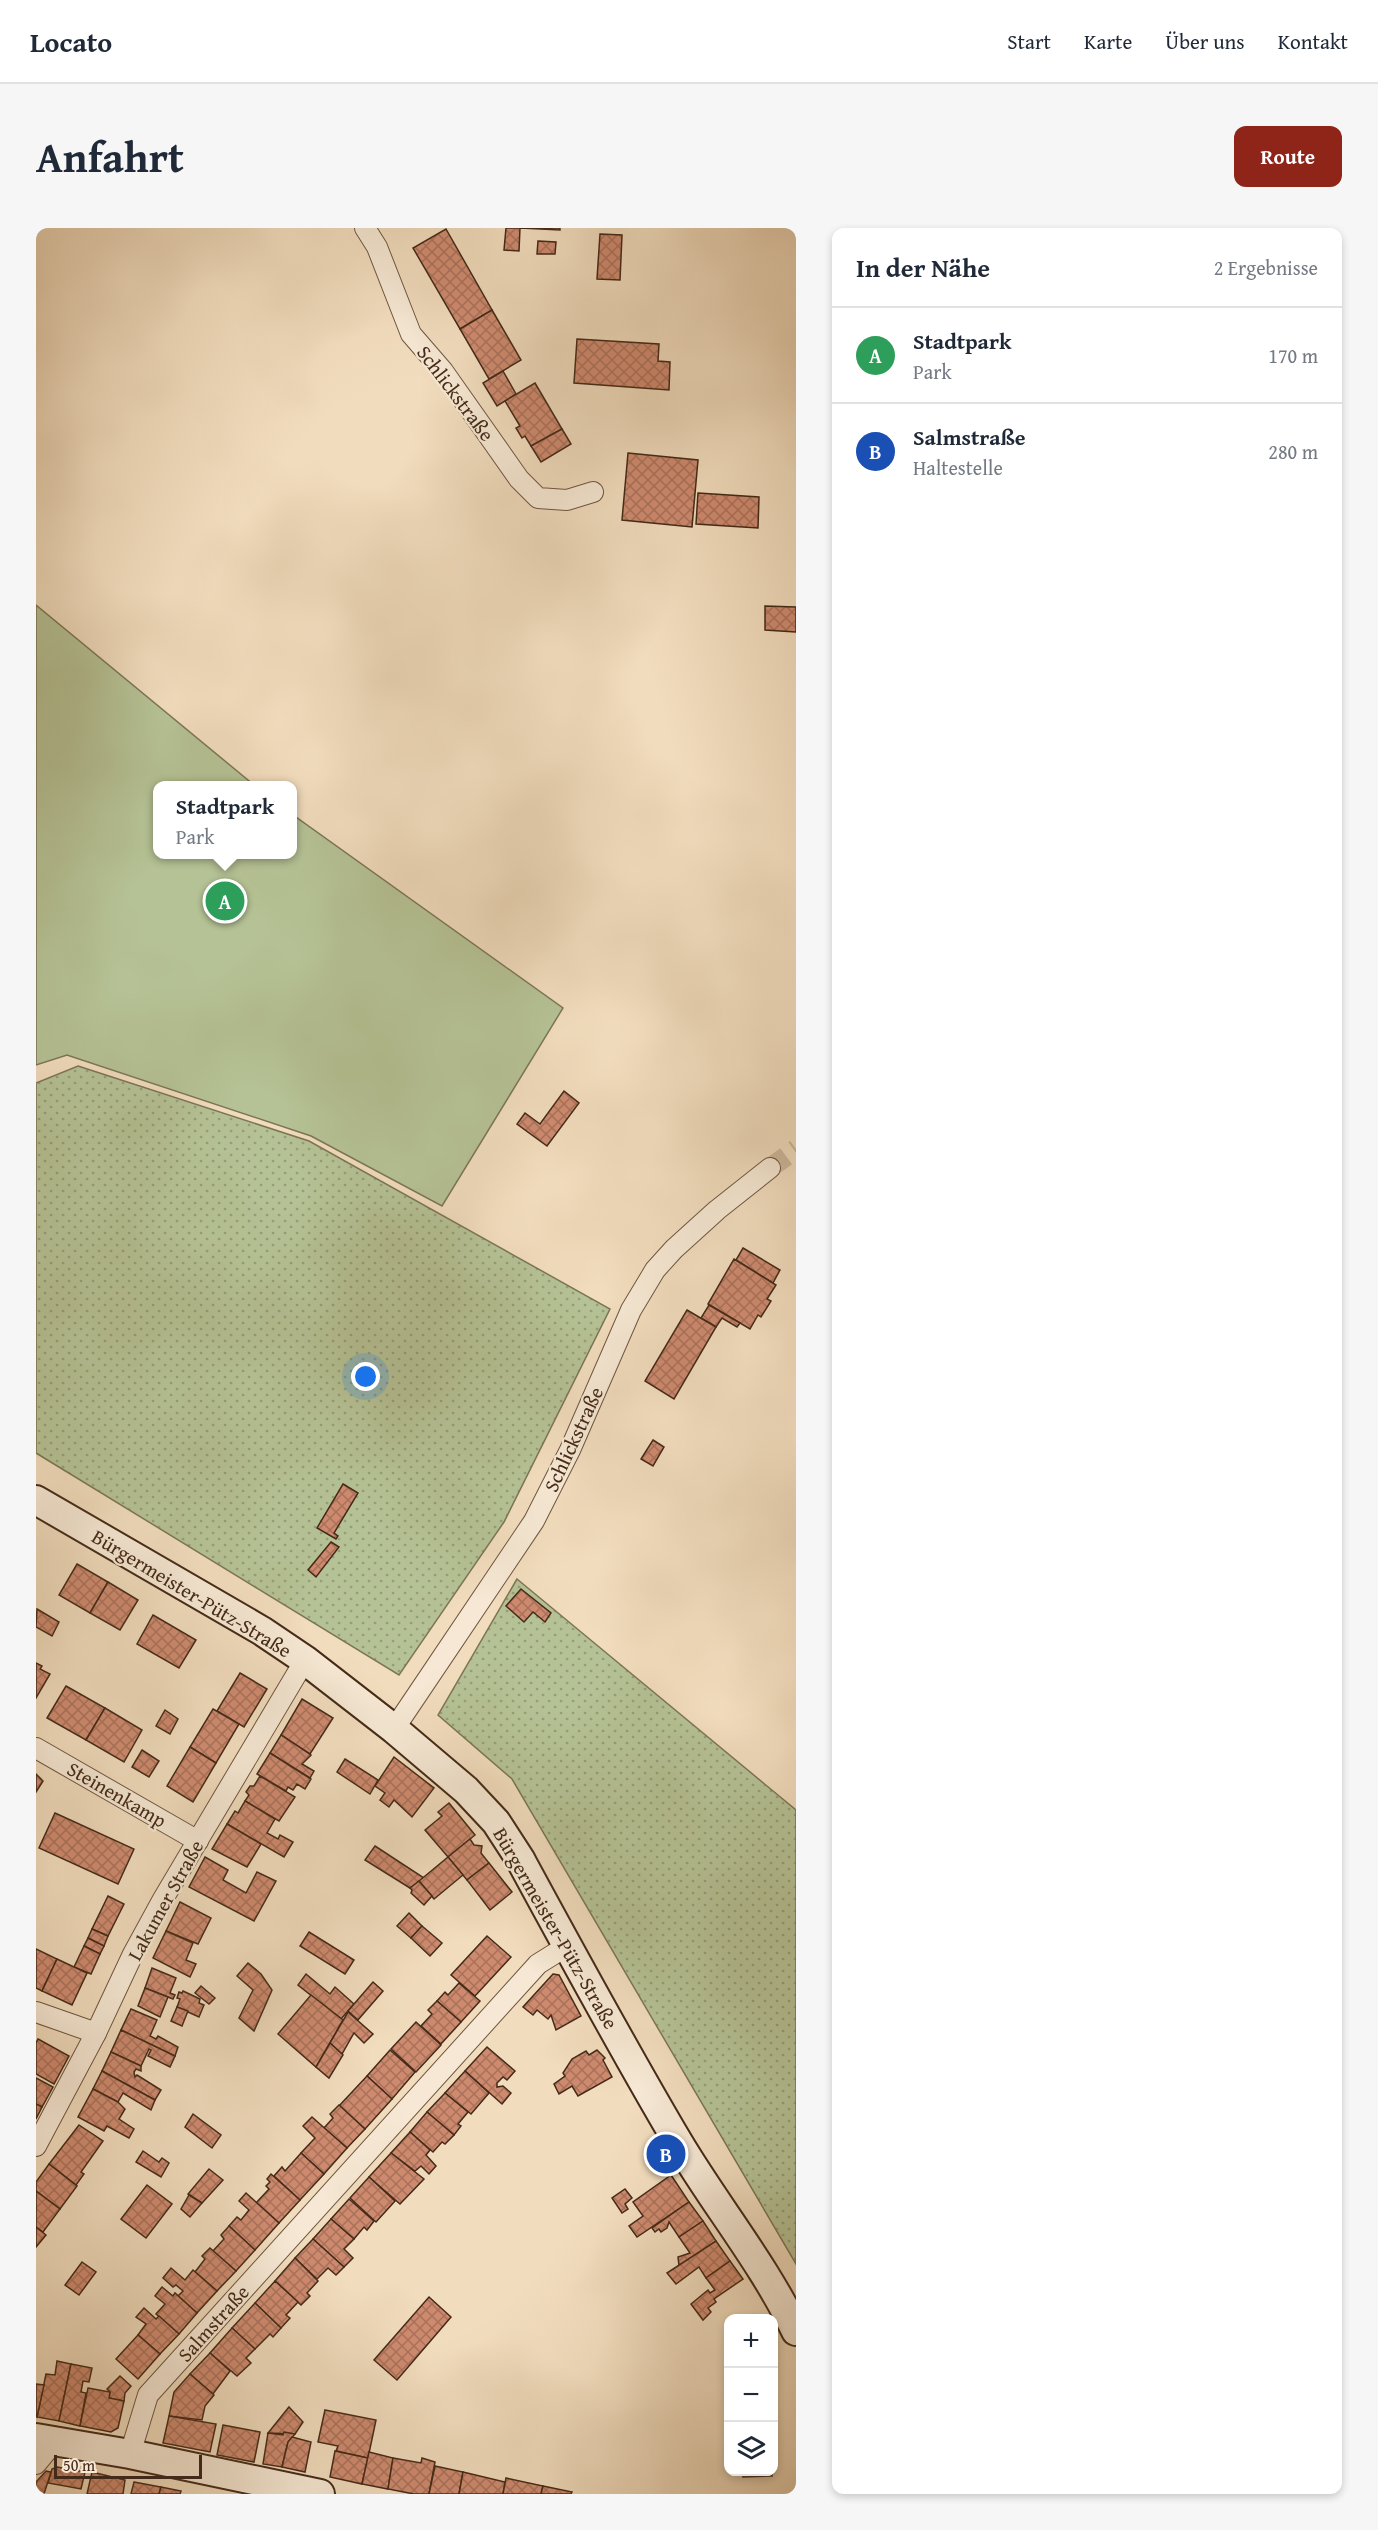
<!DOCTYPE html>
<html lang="de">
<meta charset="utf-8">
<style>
body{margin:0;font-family:"Gentium Book Plus",serif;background:#f6f6f7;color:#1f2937}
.controls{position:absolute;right:18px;bottom:18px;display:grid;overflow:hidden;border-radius:12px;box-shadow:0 3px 9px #0003}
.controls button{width:54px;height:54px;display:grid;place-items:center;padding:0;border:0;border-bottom:2px solid #e0e1e3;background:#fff;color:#1f2937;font:30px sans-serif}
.scale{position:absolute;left:18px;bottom:15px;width:148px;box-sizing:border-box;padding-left:6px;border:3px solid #442a18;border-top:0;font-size:16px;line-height:21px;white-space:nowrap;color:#442a18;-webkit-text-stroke:4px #f6e8d4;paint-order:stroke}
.you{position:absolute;left:330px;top:1149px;width:21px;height:21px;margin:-15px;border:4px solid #fff;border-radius:50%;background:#1a73e8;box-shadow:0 0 0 9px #1a73e833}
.badge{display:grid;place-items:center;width:39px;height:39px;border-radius:50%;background:#8f2418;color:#fff;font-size:20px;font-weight:700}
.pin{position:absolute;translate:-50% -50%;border:3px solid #fff;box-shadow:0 2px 6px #0006}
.popup{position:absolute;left:117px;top:553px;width:144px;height:78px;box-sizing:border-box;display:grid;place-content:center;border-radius:12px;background:#fff;filter:drop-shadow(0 2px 4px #0005);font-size:20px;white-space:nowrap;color:#747a83}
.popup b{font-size:22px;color:#1f2937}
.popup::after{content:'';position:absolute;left:50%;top:100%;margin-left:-12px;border:12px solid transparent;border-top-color:#fff}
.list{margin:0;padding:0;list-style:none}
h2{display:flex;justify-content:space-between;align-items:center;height:78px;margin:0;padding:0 24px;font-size:26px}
h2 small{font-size:20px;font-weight:400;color:#747a83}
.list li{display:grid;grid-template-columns:39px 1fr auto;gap:18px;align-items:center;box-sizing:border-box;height:96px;padding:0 24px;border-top:2px solid #e0e1e3}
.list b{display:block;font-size:22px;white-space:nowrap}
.list p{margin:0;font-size:20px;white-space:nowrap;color:#747a83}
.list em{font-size:20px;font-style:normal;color:#747a83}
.icon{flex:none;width:33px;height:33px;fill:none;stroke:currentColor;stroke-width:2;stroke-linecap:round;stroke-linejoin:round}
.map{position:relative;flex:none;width:760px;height:2266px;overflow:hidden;border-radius:12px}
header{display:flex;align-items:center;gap:36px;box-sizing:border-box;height:84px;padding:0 30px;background:#fff;border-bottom:2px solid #e0e1e3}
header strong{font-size:28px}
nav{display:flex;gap:33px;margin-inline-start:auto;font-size:21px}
.intro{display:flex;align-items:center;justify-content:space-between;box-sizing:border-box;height:144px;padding:0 36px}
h1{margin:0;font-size:42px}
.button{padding:15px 27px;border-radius:12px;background:#8f2418;color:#fff;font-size:21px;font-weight:700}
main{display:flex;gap:36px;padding:0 36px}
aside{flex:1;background:#fff;border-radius:12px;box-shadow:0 3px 9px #0003}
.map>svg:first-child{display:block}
.grass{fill:url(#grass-dots);stroke:#7c7656;stroke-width:1.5}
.park{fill:#b5c295;stroke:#7c7656;stroke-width:1.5}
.building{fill:url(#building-cross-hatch);stroke:#442a18;stroke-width:1.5}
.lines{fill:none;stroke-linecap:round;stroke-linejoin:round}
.street-tunnel{stroke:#ceb89c;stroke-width:20;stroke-dasharray:20 10;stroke-linecap:butt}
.street-casing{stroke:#6f5641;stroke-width:22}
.secondary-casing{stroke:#442a18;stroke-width:32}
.street{stroke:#f6e8d4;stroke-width:20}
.secondary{stroke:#f6e8d4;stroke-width:28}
.labels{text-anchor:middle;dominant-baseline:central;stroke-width:4.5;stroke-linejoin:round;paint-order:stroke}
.street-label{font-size:20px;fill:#442a18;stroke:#f6e8d4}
</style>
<header>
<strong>Locato</strong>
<nav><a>Start</a><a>Karte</a><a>Über uns</a><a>Kontakt</a></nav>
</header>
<div class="intro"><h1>Anfahrt</h1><a class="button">Route</a></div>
<main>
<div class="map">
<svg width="760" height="2266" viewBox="0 0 760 2266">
<defs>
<pattern id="grass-dots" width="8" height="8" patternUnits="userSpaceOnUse" patternTransform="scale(1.5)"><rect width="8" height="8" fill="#b5c295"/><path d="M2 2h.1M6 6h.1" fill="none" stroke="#959e79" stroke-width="1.8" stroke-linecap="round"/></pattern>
<pattern id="building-cross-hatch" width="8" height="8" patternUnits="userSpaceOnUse" patternTransform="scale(1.5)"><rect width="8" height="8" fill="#ce8a6f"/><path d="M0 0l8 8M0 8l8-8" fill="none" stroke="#a9715a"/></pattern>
</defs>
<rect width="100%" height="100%" fill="#f1dcbd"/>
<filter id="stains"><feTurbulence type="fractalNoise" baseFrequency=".00333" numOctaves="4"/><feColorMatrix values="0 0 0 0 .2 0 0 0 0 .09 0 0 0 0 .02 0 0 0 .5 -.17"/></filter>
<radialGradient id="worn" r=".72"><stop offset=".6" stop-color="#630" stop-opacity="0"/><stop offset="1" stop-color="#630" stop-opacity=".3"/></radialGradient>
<!-- grass -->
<g class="grass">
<polygon points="42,838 273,913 574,1081 468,1294 363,1447 0,1225 0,855"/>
<polygon points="481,1351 760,1582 760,2036 476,1551 402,1487"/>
</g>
<!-- park -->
<polygon class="park" points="0,377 218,557 122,558 122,626 256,626 257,587 527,780 406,978 275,908 31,827 0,837"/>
<!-- building -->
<g class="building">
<polygon points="470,0 524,0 524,2 484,0 483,23 468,22"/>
<polygon points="410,1 456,82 424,101 377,20"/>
<polygon points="564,6 586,7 584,52 561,51"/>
<polygon points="502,13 520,14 519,26 501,26"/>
<polygon points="456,82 485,132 453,151 424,101"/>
<polygon points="541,111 623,116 622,133 634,134 633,162 538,155"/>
<polygon points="467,143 480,166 461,178 447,155"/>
<polygon points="499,155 526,201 495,218 489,208 486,210 480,200 484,198 469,173"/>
<polygon points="526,201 535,216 505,234 495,218"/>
<polygon points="592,225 662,232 656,299 586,292"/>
<polygon points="662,265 723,269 722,300 660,296"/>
<polygon points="729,378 760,379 760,404 729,402"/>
<polygon points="528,863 543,875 511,918 481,896 489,885 504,896"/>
<polygon points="707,1020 744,1042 737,1055 700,1032"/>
<polygon points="698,1031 740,1057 731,1071 735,1073 725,1089 722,1087 714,1101 672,1076"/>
<polygon points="673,1077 704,1095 701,1099 686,1090 680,1099 665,1090"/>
<polygon points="651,1082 680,1099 638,1171 609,1153"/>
<polygon points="617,1212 628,1219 617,1238 605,1231"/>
<polygon points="307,1256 322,1265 298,1305 302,1308 300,1311 281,1300"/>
<polygon points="295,1314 303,1319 280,1349 272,1342"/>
<polygon points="41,1336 72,1354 54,1385 23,1367"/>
<polygon points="72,1354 102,1372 84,1402 54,1385"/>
<polygon points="485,1361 515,1385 509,1394 497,1384 488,1394 470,1378"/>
<polygon points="1,1381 23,1394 16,1408 0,1399"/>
<polygon points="117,1387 160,1412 143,1440 101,1416"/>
<polygon points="0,1435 6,1438 4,1441 14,1446 0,1470"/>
<polygon points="204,1445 231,1461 208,1499 181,1483"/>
<polygon points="30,1458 69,1480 50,1512 11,1490"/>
<polygon points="266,1471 297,1490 274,1526 245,1507"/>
<polygon points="69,1480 106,1502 88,1534 50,1512"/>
<polygon points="177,1481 203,1496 180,1535 154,1519"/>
<polygon points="129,1482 142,1491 134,1506 120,1498"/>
<polygon points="245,1507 275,1527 266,1536 278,1543 274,1550 234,1525"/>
<polygon points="154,1519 180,1535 157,1574 131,1558"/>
<polygon points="106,1522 123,1533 113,1549 96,1539"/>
<polygon points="234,1525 275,1551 269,1561 261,1556 257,1562 252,1559 250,1563 221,1546"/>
<polygon points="358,1529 398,1560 376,1589 358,1572 353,1579 344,1572 349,1565 339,1558"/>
<polygon points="309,1531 342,1552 334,1566 301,1544"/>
<polygon points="0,1546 7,1553 0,1564"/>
<polygon points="224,1548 259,1569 243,1593 209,1573 213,1567 210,1564 214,1558 218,1558"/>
<polygon points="209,1573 239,1591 231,1605 242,1611 244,1607 257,1614 248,1629 191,1596 199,1583 202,1585"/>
<polygon points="413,1575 439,1607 412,1629 389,1602 406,1588 402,1584"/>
<polygon points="19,1585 98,1621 82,1656 3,1620"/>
<polygon points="191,1596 225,1616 211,1639 176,1621"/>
<polygon points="434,1611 438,1617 446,1618 445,1625 453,1635 431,1652 412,1629"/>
<polygon points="339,1618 388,1650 374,1660 329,1632"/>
<polygon points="169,1629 192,1642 187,1652 210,1665 221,1644 240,1653 218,1693 153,1659"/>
<polygon points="412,1629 427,1647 398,1671 383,1653"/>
<polygon points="453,1635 476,1664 454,1682 431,1652"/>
<polygon points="383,1653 396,1668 388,1677 375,1665 376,1662 374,1660"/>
<polygon points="72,1668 88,1676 72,1708 56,1701"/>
<polygon points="144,1674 175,1690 162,1716 130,1703"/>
<polygon points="373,1685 386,1698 375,1710 361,1698"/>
<polygon points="386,1698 406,1715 394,1728 375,1710"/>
<polygon points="56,1701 72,1708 68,1718 52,1710"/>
<polygon points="130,1703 157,1715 150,1732 160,1736 154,1749 117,1730"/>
<polygon points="273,1704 318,1732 309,1746 264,1718"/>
<polygon points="451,1708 475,1729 439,1768 415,1747"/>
<polygon points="52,1710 68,1718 64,1726 48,1718"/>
<polygon points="48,1718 64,1726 55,1746 38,1739"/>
<polygon points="0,1721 21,1731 6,1763 0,1760"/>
<polygon points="21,1731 51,1745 36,1777 6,1763"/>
<polygon points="212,1735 225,1746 236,1762 218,1803 203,1790 217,1762 201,1748"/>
<polygon points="116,1740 140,1750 134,1765 139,1767 137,1771 109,1760"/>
<polygon points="270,1746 294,1766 299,1759 318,1776 305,1791 262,1757"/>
<polygon points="517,1746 523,1747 545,1788 520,1802 515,1787 512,1791 501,1782 497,1787 487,1779"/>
<polygon points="337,1754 347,1763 322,1792 312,1783"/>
<polygon points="423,1755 444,1773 425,1794 401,1773 409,1764 412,1767"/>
<polygon points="165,1758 179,1770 173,1776 159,1765"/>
<polygon points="109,1760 132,1769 124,1789 102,1778"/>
<polygon points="147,1763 164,1771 163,1775 168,1777 163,1789 141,1779 144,1771 141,1770 143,1764 146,1765"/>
<polygon points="275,1767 307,1792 280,1839 242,1806"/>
<polygon points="401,1773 425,1794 405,1816 385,1798 396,1786 392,1782"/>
<polygon points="141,1779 152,1783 146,1798 135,1793"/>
<polygon points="95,1781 121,1792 114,1808 120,1811 122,1808 142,1819 139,1828 85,1802"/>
<polygon points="312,1784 337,1806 328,1815 318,1805 306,1826 294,1815"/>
<polygon points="380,1794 405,1817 380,1844 355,1821"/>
<polygon points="85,1802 139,1828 134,1839 112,1828 115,1822 113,1821 105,1838 75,1824"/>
<polygon points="2,1811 33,1828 18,1856 0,1846 0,1815"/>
<polygon points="294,1815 307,1827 293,1850 280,1839"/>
<polygon points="451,1819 479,1843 471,1852 467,1849 461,1855 461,1859 467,1858 475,1865 466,1876 429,1843"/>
<polygon points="354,1822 379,1844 356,1871 331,1848"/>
<polygon points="561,1822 569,1830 567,1832 576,1849 542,1868 536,1858 523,1866 518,1856 529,1848 527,1845 536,1831 550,1823 553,1827"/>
<polygon points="75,1824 105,1838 105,1843 100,1841 98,1844 99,1849 101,1847 125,1862 119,1872 66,1843"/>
<polygon points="66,1843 119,1872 115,1882 87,1865 82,1874 57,1861"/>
<polygon points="429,1843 453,1865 435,1886 409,1865"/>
<polygon points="331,1848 356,1871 329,1901 303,1878"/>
<polygon points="0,1850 17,1859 6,1879 0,1876"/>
<polygon points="57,1861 82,1874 89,1881 83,1891 98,1901 93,1910 71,1898 68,1903 42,1889"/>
<polygon points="409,1865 432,1884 422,1896 425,1898 418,1907 391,1884"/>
<polygon points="0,1876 6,1879 0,1891"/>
<polygon points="303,1877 329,1901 311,1920 288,1900 297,1890 294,1886"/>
<polygon points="391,1884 418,1907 409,1916 406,1914 397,1924 374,1904"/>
<polygon points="157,1886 185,1907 176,1920 149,1899"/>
<polygon points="276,1889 311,1920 288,1946 265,1925 279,1910 267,1898"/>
<polygon points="43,1897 67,1913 45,1944 48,1946 40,1957 13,1936"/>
<polygon points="374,1904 394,1922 390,1927 400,1938 393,1946 385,1938 379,1943 355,1925"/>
<polygon points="107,1923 123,1934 126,1930 133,1935 125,1949 100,1934"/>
<polygon points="265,1925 288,1946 264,1972 238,1948 246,1939 249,1943"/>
<polygon points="355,1925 388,1951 364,1976 333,1949"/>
<polygon points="13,1936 41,1958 24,1981 0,1963 0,1954"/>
<polygon points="173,1941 187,1952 166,1975 152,1966"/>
<polygon points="235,1946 264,1972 243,1995 220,1975 233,1961 230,1958 234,1954 231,1951"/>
<polygon points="635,1947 653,1974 601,2009 593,1998 607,1988 597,1974"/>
<polygon points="333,1949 359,1973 340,1994 314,1970"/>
<polygon points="111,1957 136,1976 110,2010 85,1991"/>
<polygon points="589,1961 596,1970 589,1976 592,1981 586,1985 576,1970"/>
<polygon points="0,1963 24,1981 7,2004 0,1999"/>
<polygon points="210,1965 243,1995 219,2022 193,1998 201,1989 205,1992 213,1982 203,1973"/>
<polygon points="153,1967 166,1975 154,1989 145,1981"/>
<polygon points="313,1971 338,1993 331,2002 328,1999 318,2011 295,1991"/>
<polygon points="653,1974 667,1993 643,2009 633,1994 631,2000 625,2004 623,2001 619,2004 616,2000"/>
<polygon points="295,1991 318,2011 308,2021 317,2030 308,2039 277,2011"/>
<polygon points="667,1993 680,2013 643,2038 642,2029 654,2025 643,2009"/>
<polygon points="193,1998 219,2022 200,2043 177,2023 188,2011 185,2007"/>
<polygon points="0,1999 10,2007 0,2019"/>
<polygon points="277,2011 308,2039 300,2047 292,2040 281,2051 259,2030"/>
<polygon points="680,2013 694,2033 670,2050 663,2039 640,2056 631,2045"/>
<polygon points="174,2020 200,2043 181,2063 159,2044 169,2031 166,2028"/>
<polygon points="259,2030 282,2053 271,2065 274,2068 265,2077 239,2053"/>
<polygon points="694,2033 707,2051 678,2071 680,2074 672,2080 675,2084 667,2092 655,2076 672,2062 674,2065 679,2062 670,2050"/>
<polygon points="46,2034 60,2044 43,2067 29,2057"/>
<polygon points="135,2040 149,2052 157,2042 181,2063 161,2085 142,2068 147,2063 140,2057 137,2059 127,2050"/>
<polygon points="239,2053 262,2074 250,2087 254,2090 245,2100 219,2075"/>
<polygon points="126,2059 137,2068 139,2065 161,2085 143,2106 120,2086 129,2076 119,2068"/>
<polygon points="393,2069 415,2089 361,2152 338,2132"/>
<polygon points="219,2075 245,2100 237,2109 234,2106 219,2121 196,2100"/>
<polygon points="108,2080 120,2091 123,2088 143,2106 124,2126 102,2107 110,2096 100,2089"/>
<polygon points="196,2100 219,2121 210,2130 215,2135 201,2148 174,2125"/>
<polygon points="102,2107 124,2126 102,2151 80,2131"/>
<polygon points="174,2125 194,2143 177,2166 154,2146"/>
<polygon points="21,2133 35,2136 23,2193 1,2189 10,2146 19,2147"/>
<polygon points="35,2136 56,2140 53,2154 47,2153 45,2164 50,2165 44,2198 23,2193"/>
<polygon points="154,2146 178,2167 169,2178 166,2192 133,2188 138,2164"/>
<polygon points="84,2148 95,2158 89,2165 88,2173 73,2170 74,2164 71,2161"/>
<polygon points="0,2156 8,2157 1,2189 0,2188"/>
<polygon points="52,2160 74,2164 73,2170 88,2173 82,2200 75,2204 44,2198"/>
<polygon points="253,2179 267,2194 259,2206 232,2205"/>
<polygon points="289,2182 340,2192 332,2230 300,2223 302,2218 282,2214"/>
<polygon points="133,2188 180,2196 174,2224 127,2215"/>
<polygon points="187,2197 224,2204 218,2234 181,2227"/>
<polygon points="248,2204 259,2206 252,2214 246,2239 227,2236 232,2205 247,2207"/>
<polygon points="256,2209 275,2214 269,2244 246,2239 252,2214"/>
<polygon points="299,2223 332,2230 326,2256 294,2249"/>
<polygon points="333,2224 357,2230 352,2261 326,2256"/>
<polygon points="357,2230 385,2235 386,2230 399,2234 393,2266 378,2266 352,2261"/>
<polygon points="399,2238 427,2244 423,2266 393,2266"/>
<polygon points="21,2239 49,2244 45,2261 12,2255 16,2241"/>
<polygon points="10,2243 15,2244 8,2266 3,2266 0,2264 0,2254"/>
<polygon points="56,2244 89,2252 87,2266 51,2266"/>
<polygon points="427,2244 469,2254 467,2266 423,2266"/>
<polygon points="706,2244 736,2244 736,2248 707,2249"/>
<polygon points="470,2250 507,2258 505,2266 467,2266"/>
<polygon points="98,2254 125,2259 123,2266 95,2266"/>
<polygon points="507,2258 536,2264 535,2266 505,2266"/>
<polygon points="125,2259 145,2263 144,2266 123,2266"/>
</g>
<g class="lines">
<!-- street-tunnel -->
<polyline class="street-tunnel" points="734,940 760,921"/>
<!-- street casing -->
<g class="street-casing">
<g id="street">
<polyline points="329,0 341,19 375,106 407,143 483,251 502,270 531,272 557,264"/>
<polyline points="358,1501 498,1293 534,1222 595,1082 619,1042 638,1021 681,982 734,940"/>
<polyline points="0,1520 162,1613"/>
<polyline points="0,1784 60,1805"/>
<polyline points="0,1918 60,1805 97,1726 127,1671 269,1432"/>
<polyline points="94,2226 112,2167 502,1736 531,1718"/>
<polyline points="0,2236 19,2213"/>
</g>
</g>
<!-- secondary casing -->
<g class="secondary-casing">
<g id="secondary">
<path d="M0 1272 226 1403 269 1432 358 1501 430 1562 460 1594 484 1631C535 1725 587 1821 642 1914 680 1978 728 2036 760 2103"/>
<polyline points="0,2210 94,2226 284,2266"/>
</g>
</g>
<!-- street -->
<use href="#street" class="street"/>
<!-- secondary -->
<use href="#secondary" class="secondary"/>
</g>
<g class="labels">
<!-- street labels -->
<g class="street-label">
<text transform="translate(420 165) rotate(53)">Schlickstraße</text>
<text transform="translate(537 1211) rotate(-65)">Schlickstraße</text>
<text transform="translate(156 1365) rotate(31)">Bürgermeister-Pütz-Straße</text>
<text transform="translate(81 1566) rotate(30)">Steinenkamp</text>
<text transform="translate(129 1672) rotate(-61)">Lakumer Straße</text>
<text transform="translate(520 1700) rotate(60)">Bürgermeister-Pütz-Straße</text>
<text transform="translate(177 2095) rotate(-48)">Salmstraße</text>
</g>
</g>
<rect width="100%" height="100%" filter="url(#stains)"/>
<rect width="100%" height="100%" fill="url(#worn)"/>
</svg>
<div class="controls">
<button>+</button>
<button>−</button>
<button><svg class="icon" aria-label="layers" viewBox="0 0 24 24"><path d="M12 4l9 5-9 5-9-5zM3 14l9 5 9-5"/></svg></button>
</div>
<div class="scale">50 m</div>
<div class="you"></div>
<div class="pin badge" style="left:189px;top:673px;background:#2e9e5b">A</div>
<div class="popup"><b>Stadtpark</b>Park</div>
<div class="pin badge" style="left:630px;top:1926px;background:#1a4fb4">B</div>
</div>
<aside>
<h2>In der Nähe<small>2 Ergebnisse</small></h2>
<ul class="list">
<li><span class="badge" style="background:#2e9e5b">A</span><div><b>Stadtpark</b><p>Park</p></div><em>170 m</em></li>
<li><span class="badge" style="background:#1a4fb4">B</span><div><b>Salmstraße</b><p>Haltestelle</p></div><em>280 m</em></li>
</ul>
</aside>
</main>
